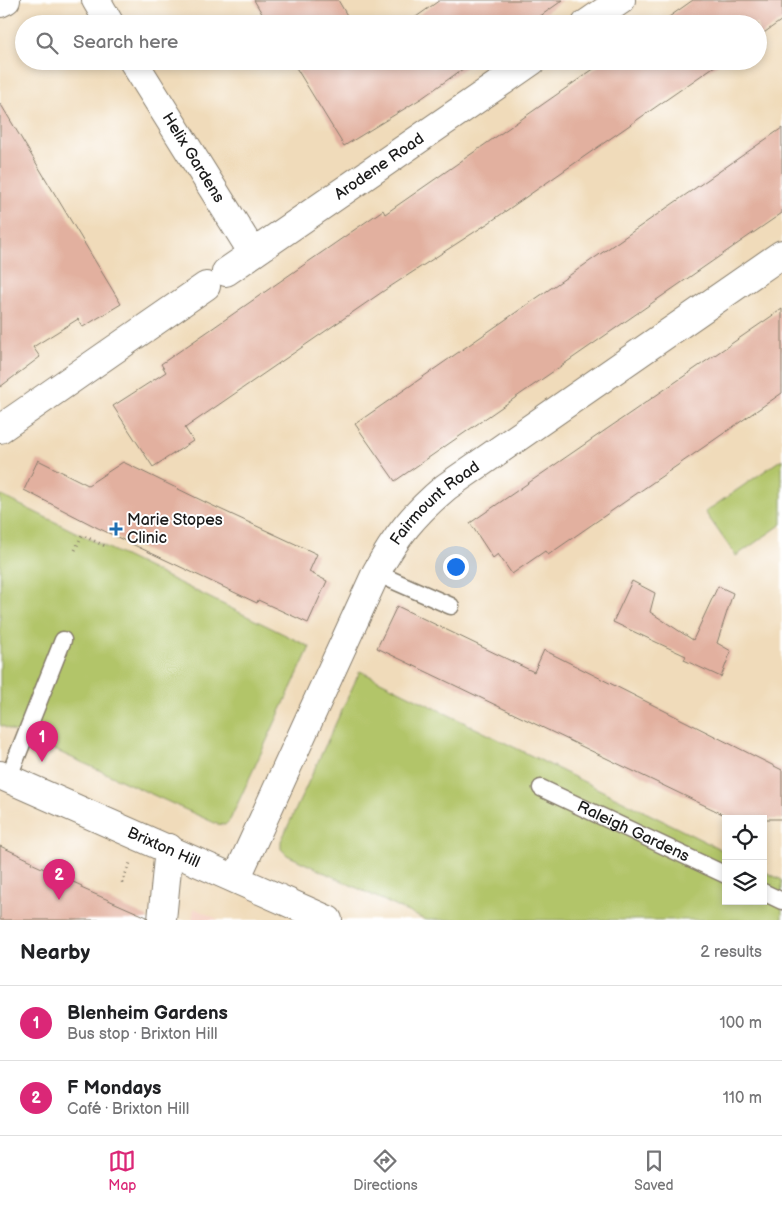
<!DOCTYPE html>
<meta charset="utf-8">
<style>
body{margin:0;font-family:"Balsamiq Sans",sans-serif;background:#f2f2f2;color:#202124}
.controls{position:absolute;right:15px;bottom:15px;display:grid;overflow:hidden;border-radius:0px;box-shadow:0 2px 8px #0003}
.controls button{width:45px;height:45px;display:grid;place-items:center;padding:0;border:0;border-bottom:1px solid #e0e0e0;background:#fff;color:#202124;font:25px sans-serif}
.you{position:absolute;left:455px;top:566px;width:18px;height:18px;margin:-12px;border:4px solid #fff;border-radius:50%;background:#1a73e8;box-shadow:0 0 0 8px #1a73e833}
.badge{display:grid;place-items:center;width:32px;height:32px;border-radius:50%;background:#db2777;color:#fff;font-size:16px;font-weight:700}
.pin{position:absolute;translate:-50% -41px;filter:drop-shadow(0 1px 2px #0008)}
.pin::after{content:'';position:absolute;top:26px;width:18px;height:15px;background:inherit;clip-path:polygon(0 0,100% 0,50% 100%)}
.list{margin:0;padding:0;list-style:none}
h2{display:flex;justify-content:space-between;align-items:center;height:65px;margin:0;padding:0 20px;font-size:21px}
h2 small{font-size:16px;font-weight:400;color:#757577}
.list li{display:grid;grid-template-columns:32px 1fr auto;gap:15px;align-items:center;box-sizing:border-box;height:75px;padding:0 20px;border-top:1px solid #e0e0e0}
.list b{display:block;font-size:19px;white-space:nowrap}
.list p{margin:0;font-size:16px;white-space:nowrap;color:#757577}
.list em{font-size:16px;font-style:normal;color:#757577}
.icon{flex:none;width:28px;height:28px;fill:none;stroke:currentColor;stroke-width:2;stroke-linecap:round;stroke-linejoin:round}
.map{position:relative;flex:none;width:782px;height:920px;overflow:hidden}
.search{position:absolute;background:#fff;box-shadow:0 2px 8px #0003;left:15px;right:15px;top:15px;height:55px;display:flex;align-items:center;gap:12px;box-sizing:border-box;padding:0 18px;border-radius:28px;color:#757577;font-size:19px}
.sheet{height:215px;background:#fff}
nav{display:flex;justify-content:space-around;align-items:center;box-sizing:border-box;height:70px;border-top:1px solid #e0e0e0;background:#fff;font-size:14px;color:#757577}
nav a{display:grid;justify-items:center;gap:2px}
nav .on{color:#db2777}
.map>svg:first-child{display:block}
.built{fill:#f6d2c5}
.green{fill:#b2c569;stroke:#677042}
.building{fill:#e2b09f}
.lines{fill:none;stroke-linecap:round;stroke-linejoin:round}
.service-casing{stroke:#867c6b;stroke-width:19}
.minor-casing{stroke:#867c6b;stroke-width:30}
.trunk-casing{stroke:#867c6b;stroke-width:30}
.path{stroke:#867c6b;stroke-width:3;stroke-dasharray:1 4;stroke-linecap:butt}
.service{stroke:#fff;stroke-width:16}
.minor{stroke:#fff;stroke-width:28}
.trunk{stroke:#fff;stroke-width:28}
.poi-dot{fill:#1f6fb2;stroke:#fff;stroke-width:2}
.labels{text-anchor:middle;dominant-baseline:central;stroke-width:4;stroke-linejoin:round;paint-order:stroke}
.street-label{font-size:16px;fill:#1c1c1c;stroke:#fff}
.poi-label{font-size:16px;fill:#1c1c1c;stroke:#fff;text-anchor:start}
</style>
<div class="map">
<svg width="782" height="920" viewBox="0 0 782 920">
<rect width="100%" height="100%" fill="#fff"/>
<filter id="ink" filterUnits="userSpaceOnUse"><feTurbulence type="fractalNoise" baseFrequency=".02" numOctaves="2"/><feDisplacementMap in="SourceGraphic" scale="10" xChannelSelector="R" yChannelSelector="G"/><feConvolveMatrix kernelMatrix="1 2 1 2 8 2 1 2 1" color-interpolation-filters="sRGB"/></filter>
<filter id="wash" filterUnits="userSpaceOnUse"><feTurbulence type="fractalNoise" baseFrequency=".0096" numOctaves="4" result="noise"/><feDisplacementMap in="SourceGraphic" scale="20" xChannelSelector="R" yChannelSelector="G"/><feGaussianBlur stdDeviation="1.12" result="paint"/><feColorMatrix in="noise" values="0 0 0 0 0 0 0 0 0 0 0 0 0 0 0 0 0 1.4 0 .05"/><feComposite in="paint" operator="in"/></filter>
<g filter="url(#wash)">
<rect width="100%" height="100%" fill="#f0dbba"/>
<!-- built -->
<polygon class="built" points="194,908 219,920 192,920"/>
<!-- green -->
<g class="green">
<polygon points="782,459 782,524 736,556 705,512"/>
<polygon points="0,495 310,647 230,820 225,825 217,824 0,725"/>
<polygon points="360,671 726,852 726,901 763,901 763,871 782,880 782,920 425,920 287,855 281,849 281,841"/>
</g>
<g id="blocks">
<!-- building -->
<g class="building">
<polygon points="254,0 338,0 352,24 268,24"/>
<polygon points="440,0 563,0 529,24 406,24"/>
<polygon points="693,0 782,0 782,20 758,37 758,24 659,24"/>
<polygon points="292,61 474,61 422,98 344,146"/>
<polygon points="605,61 722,61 490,222 385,290 185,428 193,441 153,467 113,406 166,372 161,364 383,210 385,214"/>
<polygon points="0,103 121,304 83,327 78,319 33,347 40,357 0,387"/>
<polygon points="782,128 782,213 395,481 355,424"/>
<polygon points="782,309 782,393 548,555 545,551 512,574 498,554 493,558 470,523"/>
<polygon points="38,460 88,485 123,462 209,504 317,554 309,572 327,581 308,623 258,600 257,603 98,528 24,490"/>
<polygon points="632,581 655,593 650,612 693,640 718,586 733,593 717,643 731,651 721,677 684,660 686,656 613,622"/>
<polygon points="397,606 534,672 544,650 782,770 782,819 733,819 377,648"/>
<polygon points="0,846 32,861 31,863 82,886 81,888 147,917 147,920 0,920"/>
</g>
</g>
</g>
<g filter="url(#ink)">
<use href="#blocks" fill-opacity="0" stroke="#867c6b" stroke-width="1"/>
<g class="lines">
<!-- service casing -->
<g class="service-casing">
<g id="service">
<polyline points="376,573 451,606"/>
<polyline points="8,779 63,640"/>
<path id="s1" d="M541 788 726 875"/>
<polyline points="763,892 782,901"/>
</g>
</g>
<!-- minor casing -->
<g class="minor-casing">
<g id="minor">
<polyline points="96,0 110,24"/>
<polyline points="0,3 6,0"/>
<polyline points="586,24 621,0"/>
<path id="s2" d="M133 61 253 253"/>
<path id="s3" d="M226 272 532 61"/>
<polyline points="0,429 206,286"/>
<path id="s4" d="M236 879 376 573C396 536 414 514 446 487L782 254"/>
<polyline points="162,920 169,848"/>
</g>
</g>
<!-- trunk casing -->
<g class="trunk-casing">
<g id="trunk">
<path id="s5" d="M0 775 328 920"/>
</g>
</g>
<!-- path -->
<g class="path">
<polyline points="75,550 82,535 107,547"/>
<polyline points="122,883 130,863"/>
</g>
<!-- service -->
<use href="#service" class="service"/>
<!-- minor -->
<use href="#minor" class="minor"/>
<!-- trunk -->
<use href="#trunk" class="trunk"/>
</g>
</g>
<!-- markers -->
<path class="poi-dot" d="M113.5 521.5h5v5h5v5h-5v5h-5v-5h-5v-5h5z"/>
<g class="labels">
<!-- street labels -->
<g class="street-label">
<text stroke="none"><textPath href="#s2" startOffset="114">Helix Gardens</textPath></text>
<text stroke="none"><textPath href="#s3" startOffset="186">Arodene Road</textPath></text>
<text stroke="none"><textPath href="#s4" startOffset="429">Fairmount Road</textPath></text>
<text stroke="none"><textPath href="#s1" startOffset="102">Raleigh Gardens</textPath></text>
<text stroke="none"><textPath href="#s5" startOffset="179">Brixton Hill</textPath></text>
</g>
<!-- poi labels -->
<g class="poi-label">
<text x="127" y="520">Marie Stopes<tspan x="127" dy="18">Clinic</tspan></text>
</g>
</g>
</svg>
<div class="controls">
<button><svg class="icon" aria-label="locate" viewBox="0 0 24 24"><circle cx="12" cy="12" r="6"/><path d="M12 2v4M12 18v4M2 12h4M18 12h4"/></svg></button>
<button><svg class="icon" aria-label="layers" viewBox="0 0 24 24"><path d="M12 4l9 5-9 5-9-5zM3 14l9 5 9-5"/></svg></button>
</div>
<div class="you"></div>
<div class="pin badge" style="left:42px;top:762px">1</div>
<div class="pin badge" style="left:59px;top:900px">2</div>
<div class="search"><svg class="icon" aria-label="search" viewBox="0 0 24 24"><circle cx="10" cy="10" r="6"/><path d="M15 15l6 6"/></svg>Search here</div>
</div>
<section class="sheet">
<h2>Nearby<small>2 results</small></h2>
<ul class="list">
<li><span class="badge">1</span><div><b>Blenheim Gardens</b><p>Bus stop · Brixton Hill</p></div><em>100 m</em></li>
<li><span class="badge">2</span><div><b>F Mondays</b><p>Café · Brixton Hill</p></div><em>110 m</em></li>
</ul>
</section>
<nav>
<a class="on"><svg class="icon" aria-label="map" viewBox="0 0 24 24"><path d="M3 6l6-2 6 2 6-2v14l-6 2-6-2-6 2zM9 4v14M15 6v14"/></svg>Map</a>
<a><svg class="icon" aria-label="directions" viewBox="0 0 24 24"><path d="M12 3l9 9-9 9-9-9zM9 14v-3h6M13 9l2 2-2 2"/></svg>Directions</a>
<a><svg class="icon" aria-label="saved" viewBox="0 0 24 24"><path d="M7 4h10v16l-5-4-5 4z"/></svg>Saved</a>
</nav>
